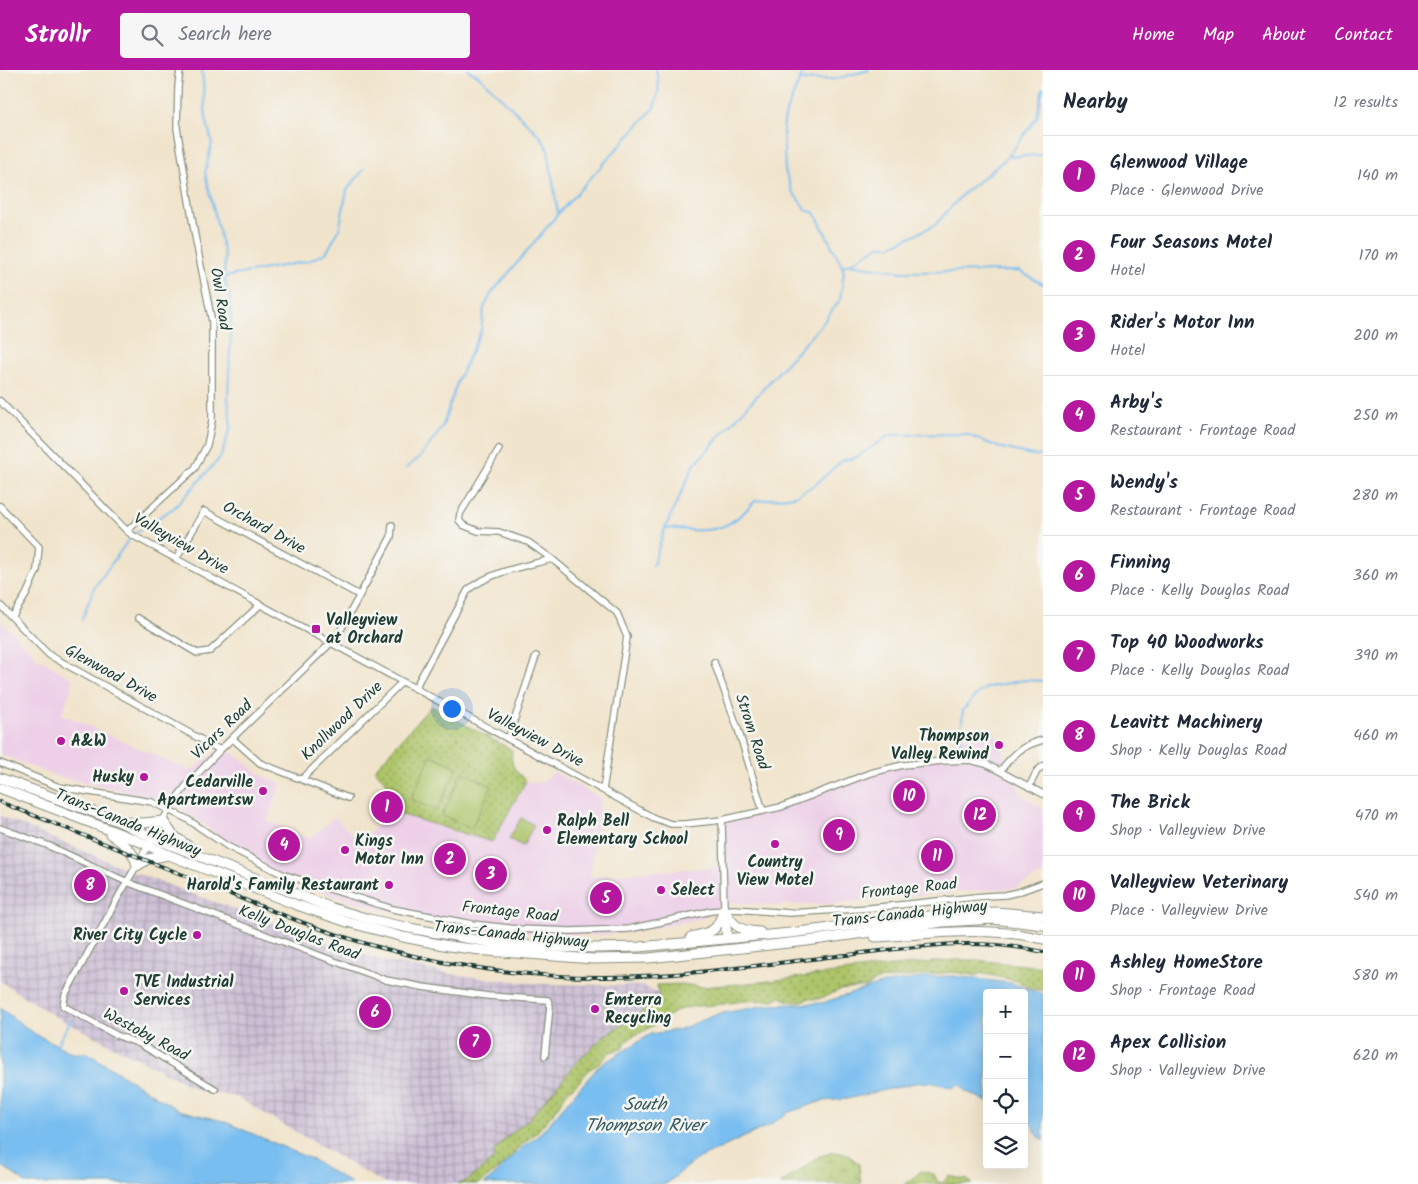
<!DOCTYPE html>
<meta charset="utf-8">
<style>
body{margin:0;font-family:Kalam,sans-serif;background:#f6f6f7;color:#1f2937}
.controls{position:absolute;right:15px;bottom:15px;display:grid;overflow:hidden;border-radius:5px;box-shadow:0 5px 20px #0002}
.controls button{width:45px;height:45px;display:grid;place-items:center;padding:0;border:0;border-bottom:1px solid #e0e1e3;background:#fff;color:#1f2937;font:25px sans-serif}
.you{position:absolute;left:451px;top:638px;width:18px;height:18px;margin:-12px;border:4px solid #fff;border-radius:50%;background:#1a73e8;box-shadow:0 0 0 8px #1a73e833}
.badge{display:grid;place-items:center;width:32px;height:32px;border-radius:50%;background:#b5179e;color:#fff;font-size:16px;font-weight:700}
.pin{position:absolute;translate:-50% -50%;border:2px solid #fff;box-shadow:0 1px 5px #0006}
.list{margin:0;padding:0;list-style:none}
h2{display:flex;justify-content:space-between;align-items:center;height:65px;margin:0;padding:0 20px;font-size:21px}
h2 small{font-size:16px;font-weight:400;color:#747a83}
.list li{display:grid;grid-template-columns:32px 1fr auto;gap:15px;align-items:center;box-sizing:border-box;height:80px;padding:0 20px;border-top:1px solid #e0e1e3}
.list b{display:block;font-size:19px;white-space:nowrap}
.list p{margin:0;font-size:16px;white-space:nowrap;color:#747a83}
.list em{font-size:16px;font-style:normal;color:#747a83}
.icon{flex:none;width:28px;height:28px;fill:none;stroke:currentColor;stroke-width:2;stroke-linecap:round;stroke-linejoin:round}
.map{position:relative;flex:none;width:1043px;height:1114px;overflow:hidden}
header{display:flex;align-items:center;gap:30px;box-sizing:border-box;height:70px;padding:0 25px;background:#b5179e;color:#fff}
header strong{font-size:24px}
nav{display:flex;gap:28px;margin-inline-start:auto;font-size:18px}
.search{width:350px;height:45px;background:#f6f6f7;display:flex;align-items:center;gap:12px;box-sizing:border-box;padding:0 18px;border-radius:5px;color:#747a83;font-size:19px}
main{display:flex}
aside{flex:1;background:#fff}
.map>svg:first-child{display:block}
.built{fill:#edd0e8}
.industrial{fill:url(#industrial-grid)}
.grass{fill:url(#grass-tufts);stroke:#66804e}
.wetland{fill:url(#wetland-marsh);stroke:#66804e}
.park{fill:url(#park-dots);stroke:#66804e}
.garden{fill:#adc469;stroke:#66804e}
.water{fill:#79bef0;stroke:#4c7e92}
.lines{fill:none;stroke-linecap:round;stroke-linejoin:round}
.stream{stroke:#79bef0;stroke-width:2}
.minor-casing{stroke:#889080;stroke-width:8}
.highway-casing{stroke:#889080;stroke-width:11}
.minor{stroke:#fff;stroke-width:5.5}
.highway{stroke:#fff;stroke-width:9}
.rail-casing{stroke:#1f3d34;stroke-width:4}
.rail{stroke:#f6f6f2;stroke-width:2;stroke-dasharray:5.5;stroke-linecap:butt}
.poi-dot{fill:#b5179e;stroke:#f6f6f2;stroke-width:2}
.labels{text-anchor:middle;dominant-baseline:central;stroke-width:5;stroke-linejoin:round;paint-order:stroke}
.street-label{font-size:16px;fill:#1f3d34;stroke:#f6f6f2}
.poi-label{font-size:16px;font-weight:bold;fill:#1f3d34;stroke:#f6f6f2;text-anchor:start}
.water-label{font-size:18px;font-style:italic;fill:#365d63;stroke:#f6f6f2}
</style>
<header>
<strong>Strollr</strong>
<div class="search"><svg class="icon" aria-label="search" viewBox="0 0 24 24"><circle cx="10" cy="10" r="6"/><path d="M15 15l6 6"/></svg>Search here</div>
<nav><a>Home</a><a>Map</a><a>About</a><a>Contact</a></nav>
</header>
<main>
<div class="map">
<svg width="1043" height="1114" viewBox="0 0 1043 1114">
<defs>
<pattern id="industrial-grid" width="8" height="8" patternUnits="userSpaceOnUse" patternTransform="scale(1.25)"><rect width="8" height="8" fill="#ccbed4"/><path d="M0 4h8M4 0v8" fill="none" stroke="#a59cad"/></pattern>
<pattern id="grass-tufts" width="24" height="20" patternUnits="userSpaceOnUse" patternTransform="scale(1.25)"><rect width="24" height="20" fill="#adc469"/><path d="M3 7l-1-3M5 7V3M7 7l1-3M15 17l-1-3M17 17v-4M19 17l1-3" fill="none" stroke="#8ca057"/></pattern>
<pattern id="wetland-marsh" width="20" height="14" patternUnits="userSpaceOnUse" patternTransform="scale(1.25)"><rect width="20" height="14" fill="#adc469"/><path d="M1 5h8M5 5V1M11 12h8M15 12V8" fill="none" stroke="#8ca057"/></pattern>
<pattern id="park-dots" width="8" height="8" patternUnits="userSpaceOnUse" patternTransform="scale(1.25)"><rect width="8" height="8" fill="#adc469"/><path d="M2 2h.1M6 6h.1" fill="none" stroke="#8ca057" stroke-width="1.8" stroke-linecap="round"/></pattern>
</defs>
<rect width="100%" height="100%" fill="#f6f6f2"/>
<filter id="ink" filterUnits="userSpaceOnUse"><feTurbulence type="fractalNoise" baseFrequency=".02" numOctaves="2"/><feDisplacementMap in="SourceGraphic" scale="10" xChannelSelector="R" yChannelSelector="G"/><feConvolveMatrix kernelMatrix="1 2 1 2 8 2 1 2 1" color-interpolation-filters="sRGB"/></filter>
<filter id="wash" filterUnits="userSpaceOnUse"><feTurbulence type="fractalNoise" baseFrequency=".0096" numOctaves="4" result="noise"/><feDisplacementMap in="SourceGraphic" scale="20" xChannelSelector="R" yChannelSelector="G"/><feGaussianBlur stdDeviation="1.12" result="paint"/><feColorMatrix in="noise" values="0 0 0 0 0 0 0 0 0 0 0 0 0 0 0 0 0 1.4 0 .05"/><feComposite in="paint" operator="in"/></filter>
<g filter="url(#wash)">
<rect width="100%" height="100%" fill="#f1e4cc"/>
<!-- built -->
<polygon class="built" points="0,550 36,587 74,610 62,644 190,701 220,680 233,683 260,704 281,714 267,751 310,768 334,747 360,772 391,742 492,772 526,711 540,713 548,708 554,702 601,729 597,748 590,807 640,802 712,798 724,794 722,750 763,741 870,703 930,691 943,677 993,657 1021,724 1043,739 1043,804 1015,818 920,825 828,834 775,835 723,832 711,841 708,847 644,860 597,865 497,862 445,853 388,841 330,825 268,802 180,737 169,740 154,728 55,706 0,684"/>
<!-- industrial -->
<polygon class="industrial" points="0,746 133,802 327,873 388,892 456,905 541,914 643,916 658,923 659,928 634,948 622,955 579,990 529,1049 505,1069 494,1089 467,1111 458,1114 385,1114 236,1027 200,1021 49,943 0,911"/>
<!-- grass -->
<polygon class="grass" points="921,1101 934,1104 938,1112 943,1113 949,1106 968,1110 973,1114 905,1114"/>
<!-- wetland -->
<polygon class="wetland" points="833,1082 847,1084 859,1094 861,1114 780,1114 805,1097 818,1087"/>
<!-- park -->
<g class="park">
<path d="M431 636 512 680C510 697 515 700 526 711L492 772 396 743 403 729 374 700Z"/>
<path d="M954 890H975L1043 897V921L1027 917 1018 911 980 903 978 905C969 905 962 903 952 902L877 910 867 917 840 920 819 929H813L809 928C800 934 790 932 780 927L773 930 744 931 716 935 698 936 684 938 676 941 646 960 633 966 626 972 622 979 610 982 599 994 588 1000 581 1010 568 1021 554 1042 537 1062 518 1078 507 1092 479 1114H458L467 1111 494 1089V1082L505 1069 529 1049 579 990 605 965 634 948 659 928 657 915 682 914 702 917 761 912 884 897Z"/>
</g>
<!-- garden -->
<g class="garden">
<polygon points="431,685 457,697 437,741 411,729"/>
<polygon points="463,702 492,716 471,759 442,745"/>
<polygon points="521,748 534,755 523,776 509,769"/>
</g>
<!-- water -->
<g class="water">
<polygon points="953,906 1010,913 1043,924 1043,1070 1039,1067 1031,1053 1024,1055 1024,923 987,923 987,1032 980,1028 965,1021 964,1018 958,1014 954,1018 930,1012 915,1013 847,1029 822,1031 787,1043 770,1055 696,1090 666,1114 484,1114 495,1105 520,1079 538,1066 599,996 651,964 678,960 718,944 768,935 822,933 881,914 928,907"/>
<polygon points="0,938 35,964 57,975 72,983 87,983 178,1040 223,1051 313,1090 352,1114 27,1114 0,1094"/>
</g>
<g class="lines">
<!-- stream -->
<g class="stream">
<polyline points="468,0 479,6 541,67 548,80 558,144"/>
<polyline points="800,10 835,9 869,0"/>
<polyline points="1008,87 1040,85 1043,84"/>
<polyline points="849,194 903,202 1019,201 1043,214"/>
<polyline points="842,196 849,194 879,176 891,176 935,155 963,124 1008,87 1037,47 1043,18"/>
<polyline points="224,207 308,191 326,183 339,160 347,120 364,99"/>
<path d="M406 398 420 387 442 358 458 310 481 261 484 238 491 224 558 144 653 39C659 27 660 13 656 0"/>
<path d="M665 458C682 459 704 463 721 457 733 453 747 440 755 431L795 426 816 414 843 390 855 388 890 365 966 364 998 377 1036 386 1043 385"/>
<polyline points="653,495 665,458 694,395 823,253 840,230 844,202 842,196 815,143 806,140 792,121 785,101 783,58 786,42 804,0"/>
<polyline points="82,550 94,518 132,465 175,437 220,388 231,356 228,328 231,256 230,230 224,207 225,187 205,103 212,73 206,48 202,0"/>
<polyline points="959,684 963,640 979,622 989,617 1024,610 1043,611"/>
<polyline points="57,975 71,950"/>
<polyline points="0,1099 3,1096"/>
</g>
</g>
</g>
<g filter="url(#ink)">
<g class="lines">
<!-- minor casing -->
<g class="minor-casing">
<g id="minor">
<polyline points="0,331 127,461 132,465 654,748 671,754 685,754 722,750 781,737 870,703 903,695 942,691 970,690 986,694 1043,724"/>
<polyline points="499,379 460,444 459,450 463,455 478,461 499,462 528,472 552,489"/>
<polyline points="0,436 39,477 37,500 26,525 12,547"/>
<polyline points="127,461 195,398 207,375 212,351 212,252 195,166 177,58 178,17 180,0"/>
<polyline points="176,489 204,441 359,525"/>
<polyline points="0,535 49,585 220,680"/>
<polyline points="138,548 197,583 210,581 260,535"/>
<polyline points="714,592 738,659 763,741"/>
<path d="M415 618 468 520C489 502 526 496 552 489L617 543 627 567 603 720"/>
<polyline points="233,669 260,693 348,728"/>
<polyline points="508,669 536,586"/>
<polyline points="0,693 59,717 152,732 187,749 227,776 282,804 393,839 472,854 517,859 570,861 629,859 711,841 734,839 790,843 870,838 985,826 1005,825 1018,822 1043,813"/>
<path d="M1001 700C1013 684 1023 675 1043 670"/>
<polyline points="302,709 402,612"/>
<polyline points="1029,717 1037,701 1043,696"/>
<polyline points="722,750 724,839"/>
<polyline points="0,758 47,775 127,812 326,888 386,910 422,917 488,926 548,930 550,936 545,986"/>
<polyline points="215,1019 140,974 116,965 63,936 65,925 120,824 173,733 186,716 220,680 337,567 391,467 392,455"/>
</g>
</g>
<!-- highway casing -->
<g class="highway-casing">
<g id="highway">
<polyline points="0,708 118,751 153,768 332,838 369,849 409,858 494,873 545,877 598,878 639,877 790,863 938,845 996,842 1043,846"/>
<polyline points="0,718 136,770 169,785 297,835 347,852 403,867 449,876 488,881 593,889 649,888 807,871 943,852 993,849 1043,855"/>
<polyline points="124,752 143,753 163,751 173,765 192,779"/>
<path d="M110 764C123 773 134 780 137 796L148 789 168 785"/>
<path d="M724 839C733 856 740 861 760 862"/>
<polyline points="725,845 727,868"/>
<path d="M691 867C714 862 717 861 724 839"/>
<path d="M875 867C930 864 988 855 1043 869"/>
</g>
</g>
<!-- minor -->
<use href="#minor" class="minor"/>
<!-- highway -->
<use href="#highway" class="highway"/>
<!-- rail casing -->
<g class="rail-casing">
<path id="rail" d="M0 732C69 759 137 787 206 814 262 837 319 861 378 877 451 897 527 907 602 907 687 907 771 893 855 884 919 876 979 867 1043 882"/>
</g>
<!-- rail -->
<use href="#rail" class="rail"/>
</g>
</g>
<!-- markers -->
<g class="poi-dot">
<rect x="311" y="554" width="10" height="10" rx="2.5"/>
<circle cx="61" cy="671" r="5"/>
<circle cx="999" cy="675" r="5"/>
<circle cx="144" cy="707" r="5"/>
<circle cx="263" cy="721" r="5"/>
<circle cx="547" cy="760" r="5"/>
<circle cx="775" cy="774" r="5"/>
<circle cx="345" cy="780" r="5"/>
<circle cx="389" cy="815" r="5"/>
<circle cx="661" cy="820" r="5"/>
<circle cx="197" cy="865" r="5"/>
<circle cx="124" cy="921" r="5"/>
<circle cx="595" cy="939" r="5"/>
</g>
<g class="labels">
<!-- street labels -->
<g class="street-label">
<text transform="translate(220 229) rotate(81)">Owl Road</text>
<text transform="translate(264 458) rotate(29)">Orchard Drive</text>
<text transform="translate(181 474) rotate(30)">Valleyview Drive</text>
<text transform="translate(111 604) rotate(29)">Glenwood Drive</text>
<text transform="translate(342 651) rotate(-44)">Knollwood Drive</text>
<text transform="translate(222 660) rotate(-44)">Vicars Road</text>
<text transform="translate(752 662) rotate(72)">Strom Road</text>
<text transform="translate(535 668) rotate(28)">Valleyview Drive</text>
<text transform="translate(128 753) rotate(22)">Trans-Canada Highway</text>
<text transform="translate(909 819) rotate(-6)">Frontage Road</text>
<text transform="translate(510 842) rotate(6)">Frontage Road</text>
<text transform="translate(910 844) rotate(-6)">Trans-Canada Highway</text>
<text transform="translate(299 863) rotate(21)">Kelly Douglas Road</text>
<text transform="translate(511 865) rotate(6)">Trans-Canada Highway</text>
<text transform="translate(146 965) rotate(28)">Westoby Road</text>
</g>
<!-- poi labels -->
<g class="poi-label">
<text x="326" y="550">Valleyview<tspan x="326" dy="18">at Orchard</tspan></text>
<text x="989" y="666" text-anchor="end">Thompson<tspan x="989" dy="18">Valley Rewind</tspan></text>
<text x="71" y="671">A&amp;W</text>
<text x="134" y="707" text-anchor="end">Husky</text>
<text x="253" y="712" text-anchor="end">Cedarville<tspan x="253" dy="18">Apartmentsw</tspan></text>
<text x="557" y="751">Ralph Bell<tspan x="557" dy="18">Elementary School</tspan></text>
<text x="355" y="771">Kings<tspan x="355" dy="18">Motor Inn</tspan></text>
<text x="775" y="792" text-anchor="middle">Country<tspan x="775" dy="18">View Motel</tspan></text>
<text x="379" y="815" text-anchor="end">Harold's Family Restaurant</text>
<text x="671" y="820">Select</text>
<text x="187" y="865" text-anchor="end">River City Cycle</text>
<text x="134" y="912">TVE Industrial<tspan x="134" dy="18">Services</tspan></text>
<text x="605" y="930">Emterra<tspan x="605" dy="18">Recycling</tspan></text>
</g>
<!-- water labels -->
<g class="water-label">
<text x="645" y="1035">South<tspan x="645" dy="21">Thompson River</tspan></text>
</g>
</g>
</svg>
<div class="controls">
<button>+</button>
<button>−</button>
<button><svg class="icon" aria-label="locate" viewBox="0 0 24 24"><circle cx="12" cy="12" r="6"/><path d="M12 2v4M12 18v4M2 12h4M18 12h4"/></svg></button>
<button><svg class="icon" aria-label="layers" viewBox="0 0 24 24"><path d="M12 4l9 5-9 5-9-5zM3 14l9 5 9-5"/></svg></button>
</div>
<div class="you"></div>
<div class="pin badge" style="left:387px;top:737px">1</div>
<div class="pin badge" style="left:450px;top:789px">2</div>
<div class="pin badge" style="left:491px;top:804px">3</div>
<div class="pin badge" style="left:284px;top:775px">4</div>
<div class="pin badge" style="left:606px;top:828px">5</div>
<div class="pin badge" style="left:375px;top:942px">6</div>
<div class="pin badge" style="left:475px;top:972px">7</div>
<div class="pin badge" style="left:90px;top:815px">8</div>
<div class="pin badge" style="left:839px;top:765px">9</div>
<div class="pin badge" style="left:909px;top:726px">10</div>
<div class="pin badge" style="left:937px;top:786px">11</div>
<div class="pin badge" style="left:980px;top:745px">12</div>
</div>
<aside>
<h2>Nearby<small>12 results</small></h2>
<ul class="list">
<li><span class="badge">1</span><div><b>Glenwood Village</b><p>Place · Glenwood Drive</p></div><em>140 m</em></li>
<li><span class="badge">2</span><div><b>Four Seasons Motel</b><p>Hotel</p></div><em>170 m</em></li>
<li><span class="badge">3</span><div><b>Rider's Motor Inn</b><p>Hotel</p></div><em>200 m</em></li>
<li><span class="badge">4</span><div><b>Arby's</b><p>Restaurant · Frontage Road</p></div><em>250 m</em></li>
<li><span class="badge">5</span><div><b>Wendy's</b><p>Restaurant · Frontage Road</p></div><em>280 m</em></li>
<li><span class="badge">6</span><div><b>Finning</b><p>Place · Kelly Douglas Road</p></div><em>360 m</em></li>
<li><span class="badge">7</span><div><b>Top 40 Woodworks</b><p>Place · Kelly Douglas Road</p></div><em>390 m</em></li>
<li><span class="badge">8</span><div><b>Leavitt Machinery</b><p>Shop · Kelly Douglas Road</p></div><em>460 m</em></li>
<li><span class="badge">9</span><div><b>The Brick</b><p>Shop · Valleyview Drive</p></div><em>470 m</em></li>
<li><span class="badge">10</span><div><b>Valleyview Veterinary</b><p>Place · Valleyview Drive</p></div><em>540 m</em></li>
<li><span class="badge">11</span><div><b>Ashley HomeStore</b><p>Shop · Frontage Road</p></div><em>580 m</em></li>
<li><span class="badge">12</span><div><b>Apex Collision</b><p>Shop · Valleyview Drive</p></div><em>620 m</em></li>
</ul>
</aside>
</main>
